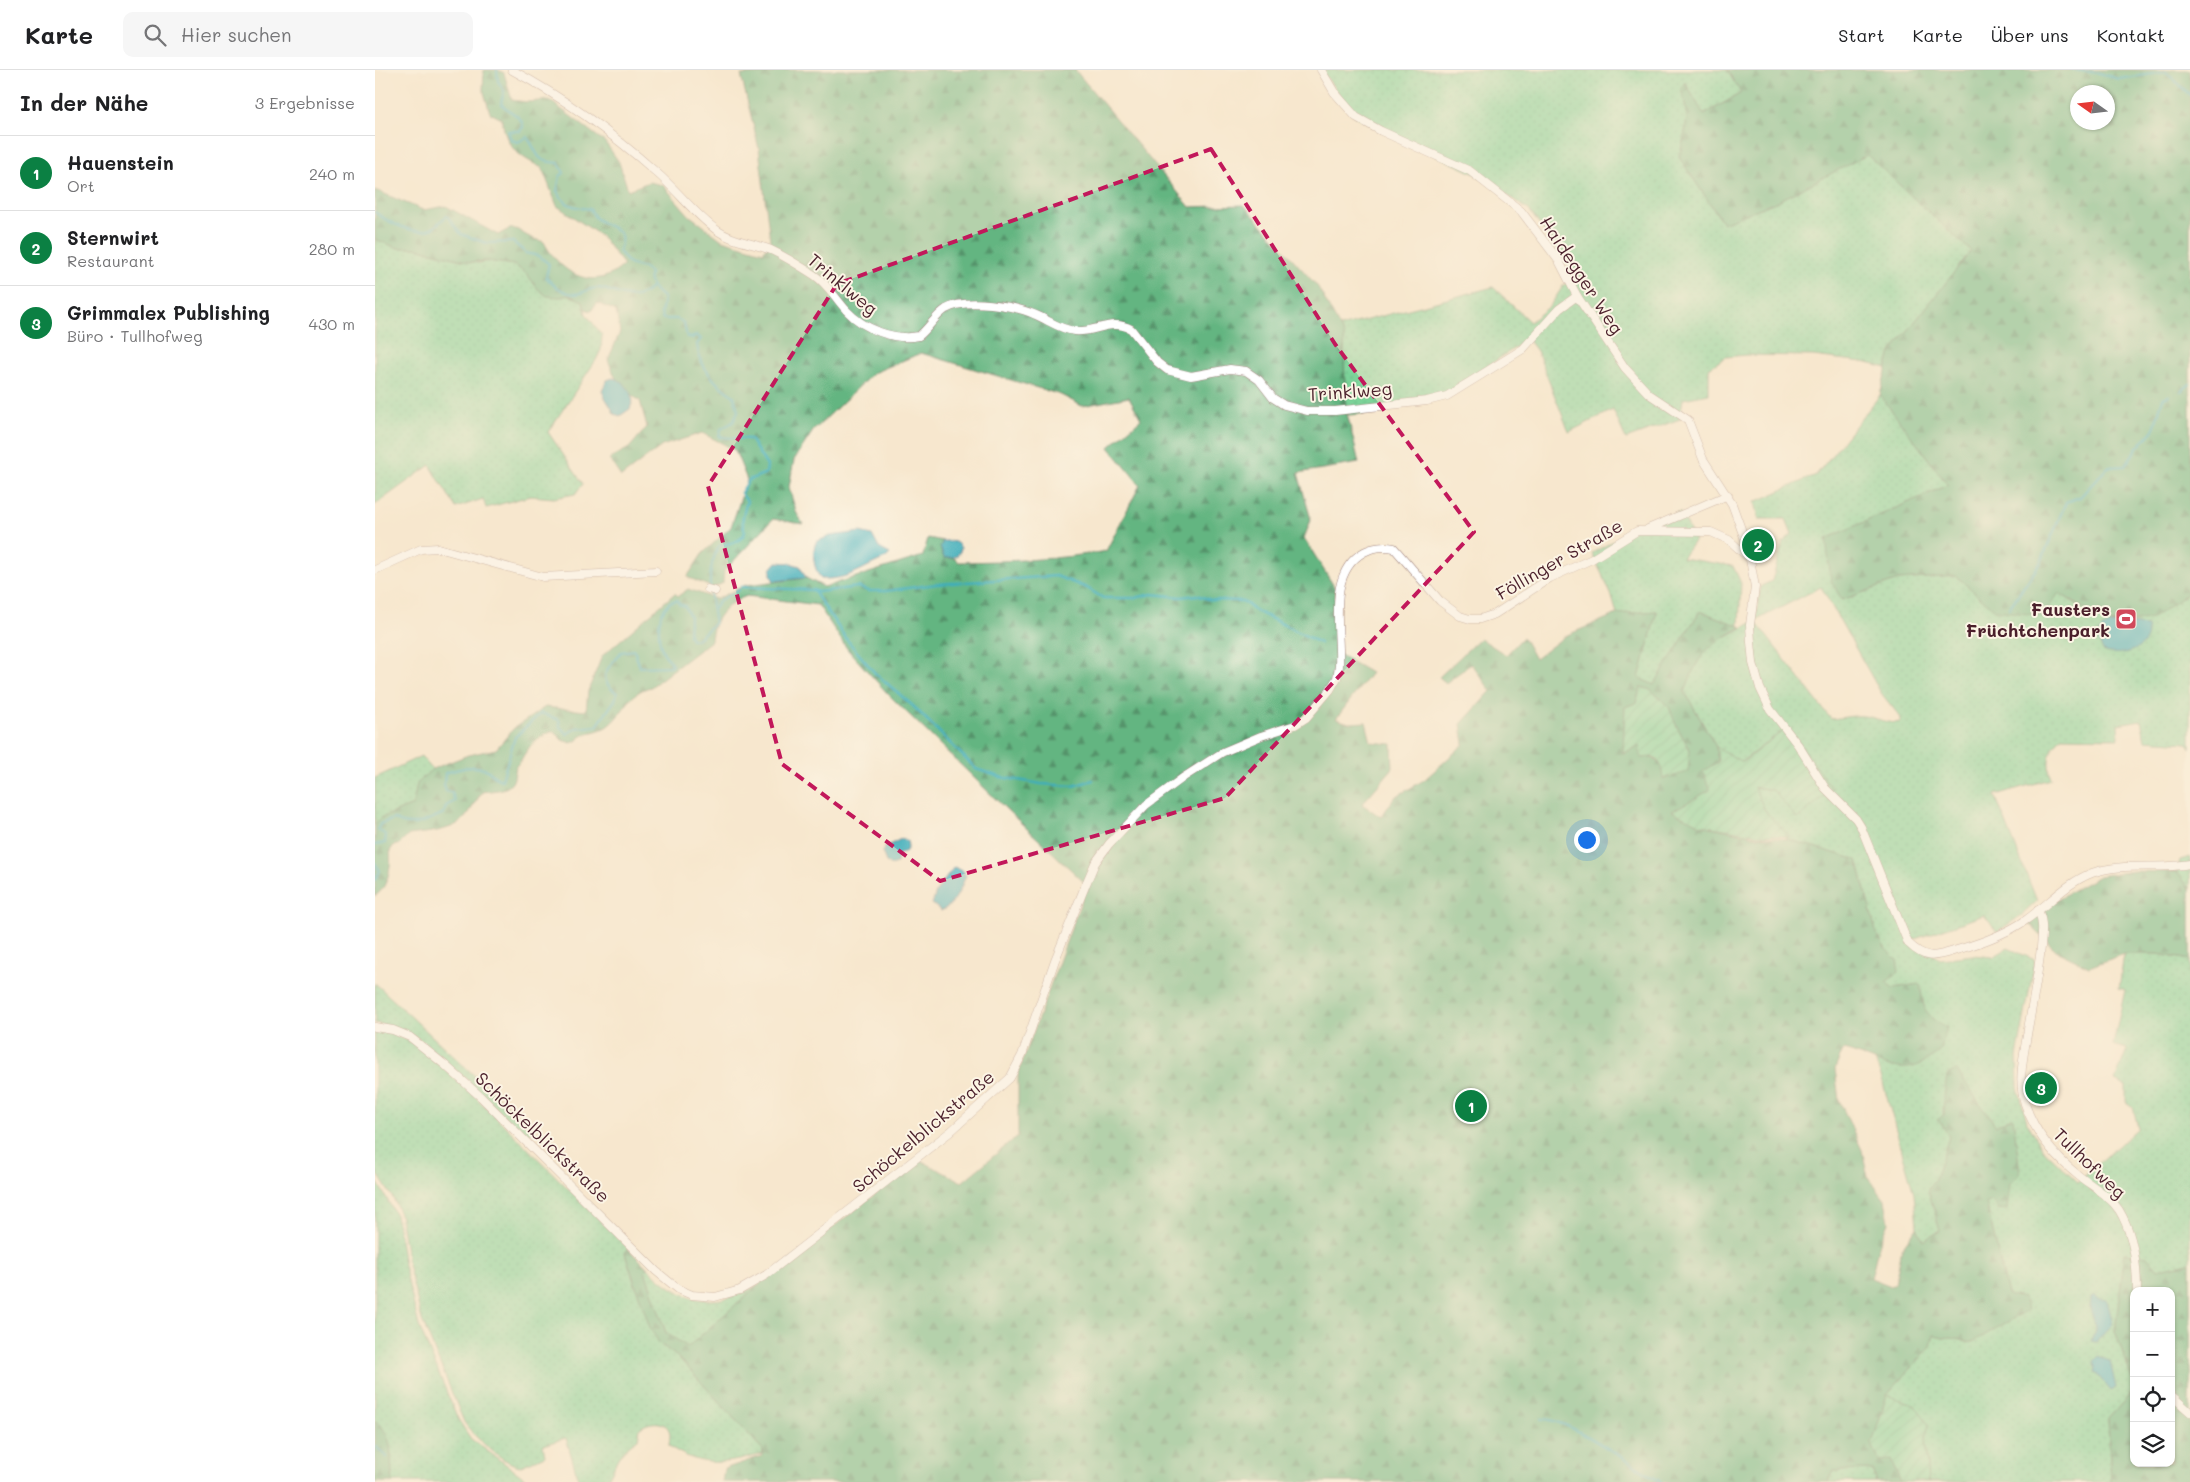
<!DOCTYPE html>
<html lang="de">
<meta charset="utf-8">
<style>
body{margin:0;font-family:Mali,sans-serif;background:#f6f6f6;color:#202124}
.controls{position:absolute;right:15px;bottom:15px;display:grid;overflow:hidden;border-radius:10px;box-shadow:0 1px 4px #0004}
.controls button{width:45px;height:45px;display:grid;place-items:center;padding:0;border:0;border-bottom:1px solid #e0e0e0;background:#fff;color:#202124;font:25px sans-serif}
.compass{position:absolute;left:1695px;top:15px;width:45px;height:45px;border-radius:50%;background:#fff;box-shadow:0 1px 4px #0004;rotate:284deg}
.you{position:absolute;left:1211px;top:769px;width:18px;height:18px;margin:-12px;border:4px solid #fff;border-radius:50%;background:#1a73e8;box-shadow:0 0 0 8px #1a73e833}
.badge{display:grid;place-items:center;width:32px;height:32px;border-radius:50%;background:#0b8043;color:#fff;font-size:16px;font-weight:700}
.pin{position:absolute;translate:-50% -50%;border:2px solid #fff;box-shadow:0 1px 5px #0006}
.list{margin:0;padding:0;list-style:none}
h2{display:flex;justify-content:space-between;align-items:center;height:65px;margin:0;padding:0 20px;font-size:21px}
h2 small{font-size:16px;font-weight:400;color:#757577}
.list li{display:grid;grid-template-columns:32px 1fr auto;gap:15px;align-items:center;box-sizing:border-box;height:75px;padding:0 20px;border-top:1px solid #e0e0e0}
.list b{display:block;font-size:19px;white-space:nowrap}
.list p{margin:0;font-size:16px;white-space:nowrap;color:#757577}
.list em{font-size:16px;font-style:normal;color:#757577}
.icon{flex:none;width:28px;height:28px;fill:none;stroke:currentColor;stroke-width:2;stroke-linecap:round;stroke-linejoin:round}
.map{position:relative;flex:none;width:1815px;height:1412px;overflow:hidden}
header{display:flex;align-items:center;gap:30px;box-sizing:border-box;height:70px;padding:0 25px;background:#fff;border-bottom:1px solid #e0e0e0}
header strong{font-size:24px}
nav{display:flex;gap:28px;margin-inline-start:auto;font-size:18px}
.search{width:350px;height:45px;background:#f6f6f6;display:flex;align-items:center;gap:12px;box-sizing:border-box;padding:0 18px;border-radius:10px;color:#757577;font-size:19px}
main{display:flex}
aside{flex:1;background:#fff}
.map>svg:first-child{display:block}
.grass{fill:url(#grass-dots);stroke:#627962;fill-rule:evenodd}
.forest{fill:url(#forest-firs);stroke:#576a56;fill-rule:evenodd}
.garden{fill:url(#garden-furrows);stroke:#627962}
.water{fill:#3eadbb;stroke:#446673}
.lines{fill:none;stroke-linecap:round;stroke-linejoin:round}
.stream{stroke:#3eadbb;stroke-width:2.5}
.minor-casing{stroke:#a0837c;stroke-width:9}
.minor{stroke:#fff;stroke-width:8}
.marked{fill:none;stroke:#c2185b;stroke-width:4;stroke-dasharray:10 6;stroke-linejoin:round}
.labels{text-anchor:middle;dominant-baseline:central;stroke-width:4;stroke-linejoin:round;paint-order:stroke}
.street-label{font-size:18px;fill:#4a1f2b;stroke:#fcf5e5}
.poi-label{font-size:18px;font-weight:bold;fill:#4a1f2b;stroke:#fcf5e5;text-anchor:end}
</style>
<header>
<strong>Karte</strong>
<div class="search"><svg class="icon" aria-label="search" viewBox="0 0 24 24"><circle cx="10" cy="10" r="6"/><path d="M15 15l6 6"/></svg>Hier suchen</div>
<nav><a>Start</a><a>Karte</a><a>Über uns</a><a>Kontakt</a></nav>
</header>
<main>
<aside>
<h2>In der Nähe<small>3 Ergebnisse</small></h2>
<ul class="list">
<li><span class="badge">1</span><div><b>Hauenstein</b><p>Ort</p></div><em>240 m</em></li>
<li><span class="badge">2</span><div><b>Sternwirt</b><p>Restaurant</p></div><em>280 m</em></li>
<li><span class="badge">3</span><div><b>Grimmalex Publishing</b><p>Büro · Tullhofweg</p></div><em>430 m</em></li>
</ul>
</aside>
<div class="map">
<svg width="1815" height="1412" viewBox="0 0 1815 1412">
<defs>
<pattern id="grass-dots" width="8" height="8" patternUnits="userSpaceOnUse" patternTransform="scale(1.25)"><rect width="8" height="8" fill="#7bd399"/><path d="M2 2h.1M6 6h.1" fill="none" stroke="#6cb584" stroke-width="1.8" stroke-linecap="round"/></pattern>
<pattern id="forest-firs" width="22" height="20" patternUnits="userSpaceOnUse" patternTransform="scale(1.25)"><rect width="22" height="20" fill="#64b581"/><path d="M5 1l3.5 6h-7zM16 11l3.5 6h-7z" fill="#54936a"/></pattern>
<pattern id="garden-furrows" width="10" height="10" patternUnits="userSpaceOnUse" patternTransform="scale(1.25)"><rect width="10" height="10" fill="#7bd399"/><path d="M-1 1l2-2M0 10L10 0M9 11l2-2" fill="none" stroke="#6cb584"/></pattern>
</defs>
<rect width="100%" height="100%" fill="#fcf5e5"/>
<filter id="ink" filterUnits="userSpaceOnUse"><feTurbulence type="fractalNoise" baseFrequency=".02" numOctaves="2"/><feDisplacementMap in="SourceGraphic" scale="10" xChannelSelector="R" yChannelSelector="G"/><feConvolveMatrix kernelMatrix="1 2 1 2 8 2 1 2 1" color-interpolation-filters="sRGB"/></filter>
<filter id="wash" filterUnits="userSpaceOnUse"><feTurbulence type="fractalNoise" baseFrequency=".0096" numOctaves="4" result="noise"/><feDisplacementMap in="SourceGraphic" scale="20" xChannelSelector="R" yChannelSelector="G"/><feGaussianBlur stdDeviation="1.12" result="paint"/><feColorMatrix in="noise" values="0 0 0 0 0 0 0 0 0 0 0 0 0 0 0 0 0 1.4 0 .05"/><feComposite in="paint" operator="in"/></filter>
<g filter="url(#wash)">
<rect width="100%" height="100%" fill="#f7e7ce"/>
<!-- grass -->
<g class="grass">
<path d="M946 0H1352L1366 23 1328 45 1310 13 1306 18C1315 49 1312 57 1304 87L1348 153 1403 131 1492 84 1596 181 1516 282 1512 298 1488 292 1438 286 1371 285 1351 287 1334 298V324L1308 329 1305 349 1251 369 1238 340 1194 362 1162 281 1153 269 1074 322 1002 342 974 345 970 335 969 265 965 257 1118 217 1155 252 1175 236 1188 216 1201 205 1154 140 1100 104 981 47Z"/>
<polygon points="0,169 23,178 41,178 86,190 104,193 113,191 139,195 152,204 163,219 184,227 194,225 208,231 211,244 227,265 226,280 221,290 173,362 208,414 200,424 179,428 155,426 111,438 108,429 81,438 55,395 0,435"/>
<path d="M1505 325 1573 415 1451 469 1467 530 1523 510 1581 506 1621 540 1684 523C1694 529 1724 551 1734 553 1764 557 1792 539 1815 522V679L1812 673 1770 670 1766 650 1743 654 1744 668 1686 667C1673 683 1672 689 1676 709L1620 725 1662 831 1647 845 1622 862 1609 845 1537 870 1565 889 1598 885 1618 887 1633 878 1660 890 1642 987 1643 1017 1652 1052 1667 1078 1703 1112 1763 1058 1758 1037 1751 1032V1016L1740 1011 1752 979 1738 975 1750 920 1744 918 1749 884H1783L1815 890V1193L1783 1199 1772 1186 1750 1183 1740 1261 1759 1314V1320L1733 1349 1736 1412H1553L1550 1369 1540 1335 1512 1325 1556 1276 1559 1265 1598 1272 1633 1225 1611 1133 1617 1131 1645 1103 1637 1047 1621 1056 1581 1001C1571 1023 1562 1044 1574 1067L1560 1110 1553 1119 1565 1161 1548 1171 1542 1157 1539 1124 1506 1006 1500 991 1520 997 1559 951 1550 942 1545 914 1518 918 1511 912 1518 905 1522 890 1510 878 1501 862 1482 790 1412 769 1391 742 1378 717 1398 720 1457 719 1413 657 1366 692 1341 677 1310 622 1319 594 1337 574 1380 551 1386 516 1397 511 1408 472 1417 464 1411 449H1384L1380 432 1441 405ZM1446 517 1506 623 1526 648 1525 652C1515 655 1500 647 1489 646 1479 645 1467 648 1456 649L1380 551ZM1716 1227 1738 1254 1718 1264 1722 1257 1715 1239Z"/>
<polygon points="1305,442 1320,470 1307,488 1358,496 1366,513 1364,556 1325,541 1279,615 1264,608 1282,541 1242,544 1236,524 1217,483 1262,458 1277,454"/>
<polygon points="46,686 57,699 42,714 38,735 6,748 0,754 0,708"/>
<polygon points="1815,787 1815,819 1802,802 1805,790"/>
<polygon points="0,913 158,1060 151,1067 92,1010 46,970 25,959 0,953"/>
<path d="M0 960 17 963 42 975 103 1029 253 1178 250 1183 260 1215 284 1273 305 1289 388 1380 387 1384C352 1394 327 1399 294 1376 294 1373 295 1368 295 1364 293 1349 274 1351 265 1358L263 1369C255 1374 248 1380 243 1388 238 1396 238 1407 228 1411 222 1412 211 1412 204 1412L191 1368 168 1375 170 1386 146 1396C129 1395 97 1365 89 1352L47 1250 33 1194 25 1144 18 1128 0 1100Z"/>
<path d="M0 1108 21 1145 29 1195 44 1256 83 1349 96 1369 155 1412H18C14 1391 20 1365 0 1351Z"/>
<path d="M272 1197C307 1233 339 1241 384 1214L313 1277 291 1263 270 1201Z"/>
<polygon points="1498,1400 1500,1412 1453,1412 1459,1401"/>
</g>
<!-- forest -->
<g class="forest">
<path d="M109 0H123L129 3 137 30 152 32 174 30 230 72 244 92 253 120 274 112 288 115 314 145 347 170 388 182 395 170 384 79 366 5 398 3 401 0H700L815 137 869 135 943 217 969 265 970 335 984 393 923 403 936 450 929 468 960 518 962 583 996 603 961 649 974 653 991 652 996 672 1017 674 1018 698 987 734 1006 747 1020 727 1049 710 1089 674 1086 654 1116 621 1096 594 1071 613 1064 607 1105 568 1131 585 1148 567 1160 589 1190 566 1242 544 1282 541 1264 608 1279 615 1325 541 1367 557C1331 577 1324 582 1310 622L1341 677 1343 692 1335 720 1298 741 1326 755 1380 766 1412 769 1482 790 1501 862 1510 878 1522 890 1524 902 1511 912 1518 918 1545 914C1549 938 1548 947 1572 957L1565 982C1557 986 1549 993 1541 996 1520 1005 1489 984 1468 980L1460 999 1464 1030 1487 1080 1493 1107 1510 1130 1514 1152 1503 1178 1496 1208 1516 1216 1520 1214 1527 1178 1542 1157 1548 1171 1565 1161 1553 1119 1560 1110 1574 1067 1567 1054 1562 1050 1569 1045V1028L1572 1005 1581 1000 1621 1056 1638 1047 1645 1103 1635 1113 1632 1140 1623 1139 1617 1131 1611 1133 1633 1225 1649 1228 1653 1240 1598 1272 1559 1265 1556 1276 1512 1325 1497 1374 1516 1390 1526 1412H1500L1498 1400 1459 1401 1453 1412H347L349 1399 387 1386 388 1380 305 1289 284 1273 275 1258 250 1183 253 1178 272 1197 270 1201 291 1263 313 1277 384 1214 545 1090 587 1112 643 1066V1004L712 815 630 738 514 625 473 580 443 535 372 526C351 533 337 550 336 571L276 617C255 621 250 642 234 655 227 661 218 661 209 665 204 667 202 672 196 673L187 670 178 661C167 665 158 672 151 682 147 687 147 691 141 696 140 700 140 704 139 708 136 722 117 720 107 722 101 731 96 741 89 749 78 761 50 763 34 765L24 775H19L15 781C17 795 13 818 0 826V754L6 748 38 735 42 714 57 699 93 685 121 679 139 658 170 637 211 641 213 621 227 586 300 523 303 526 313 519 341 529 371 515 431 508 449 517 548 486 553 468 568 471 565 477 569 488H579L584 492C633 491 683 490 731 481L765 415 734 377 766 349 754 327 707 336 686 325 546 283 498 303 438 361 419 390 414 417 421 442 428 454 398 449 349 501 348 513 338 518 312 507 327 484 356 457 372 410 360 380 327 363 287 376 246 407 234 389 254 378 272 357 265 331 244 316 233 290 245 262 241 241 222 233 216 241 210 239 208 231 194 225 184 227 172 226 163 219 152 204 139 195 113 191 95 192 41 178H23L0 169V120L48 140 71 136 123 165C143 153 139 160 157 168 160 170 165 170 169 172 186 204 219 223 249 195L226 166 182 136 167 98C142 85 131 78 127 49L115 43 108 19ZM1266 617 1276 620 1294 637 1301 655 1315 680 1286 695 1264 676 1248 683 1250 637 1261 633Z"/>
<path d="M1352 0H1815V522L1777 548 1756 552 1732 553 1684 523 1668 546 1620 540 1581 506 1523 510 1467 530 1456 511 1451 469 1573 415 1505 325 1516 282 1596 181 1492 85 1403 131 1348 153 1304 87C1312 57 1315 48 1306 18L1310 12 1329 45 1366 23ZM1702 22H1732V52H1702Z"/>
<polygon points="1759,801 1802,802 1815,819 1815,890 1783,884 1749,884 1714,897 1683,882 1653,853 1673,834 1724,806"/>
<polygon points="1750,1183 1772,1186 1783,1199 1815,1193 1815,1412 1736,1412 1733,1349 1759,1320 1759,1393 1796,1393 1796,1221 1759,1221 1759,1314 1740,1261"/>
<path d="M0 1351C21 1366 14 1390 18 1412H0Z"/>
</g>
<!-- garden -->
<g class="garden">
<polygon points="1266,617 1276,620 1294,637 1301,655 1315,680 1313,702 1288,709 1286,695 1279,687 1266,688 1264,676 1248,683 1250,637 1261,633"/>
<polygon points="1413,657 1457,719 1422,749 1398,720 1379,717 1391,742 1415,767 1384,765 1326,755 1297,741 1335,720 1328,701 1343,692 1341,677 1367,692"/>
<polygon points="1512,1325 1540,1335 1554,1354 1550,1369 1553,1412 1526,1412 1516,1390 1504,1391 1497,1374"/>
</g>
<!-- water -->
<g class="water">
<path d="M237 308C249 309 255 320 258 331L255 339 245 346 239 344C236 335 229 329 227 320L232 310Z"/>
<path d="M485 462 497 465 504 478 515 484 511 488C486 498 475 510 446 509 439 499 436 484 441 472L455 466Z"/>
<path d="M568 471C575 471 582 470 586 478 584 488 578 488 569 488L565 477Z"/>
<polygon points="402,492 415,493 425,496 431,508 399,511 396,506 396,499"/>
<path d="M1753 554 1772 556C1779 580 1745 588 1728 581L1722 567C1727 553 1740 554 1753 554Z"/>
<polygon points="526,769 532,771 533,776 531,781 524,784 522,793 516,795 511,792 507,782 510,777"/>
<path d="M579 797 589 802 591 806C585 819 581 834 566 841L557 834 561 822Z"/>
<polygon points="1719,1225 1724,1229 1732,1230 1738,1254 1721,1272 1716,1271 1721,1257 1715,1239 1716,1227"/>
<polygon points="1723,1287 1735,1291 1741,1318 1736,1321 1720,1302 1721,1297 1719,1291"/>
</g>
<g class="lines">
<!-- stream -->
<g class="stream">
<polyline points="1697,0 1724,3 1743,9 1791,2 1815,25"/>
<path d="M0 142C12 152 40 166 56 159 62 156 67 149 72 146L86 164 111 173 138 172 151 183 164 186 174 194 171 207C177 215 190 224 200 224 208 224 215 217 223 218 244 221 258 236 277 217"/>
<polyline points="1806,321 1815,314"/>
<polyline points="366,517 438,520 443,522 483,517 494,521 511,521 562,514 681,506 712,518 728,528 760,528 777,524 806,527 822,525 836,530 868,531 879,540 945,573"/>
<polyline points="438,520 472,570 500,603 538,636 601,699 625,707 666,714 698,716 718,710"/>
<polyline points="1634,538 1666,492 1691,432 1705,427 1733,397 1750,396 1762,378 1779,359 1788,328 1794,326"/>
<polyline points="338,540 345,530 364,520"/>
<path d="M0 775 10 773 11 765 3 760 5 754 19 749C36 760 52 751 69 743L71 736 80 731 77 723 71 721 69 715 70 703C83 699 97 694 110 699 117 702 119 709 127 710L140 667 166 643 184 650 185 657 192 664 201 658 222 656 240 630 242 623C220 608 233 598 246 582L259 580 265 597 297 596 295 590C283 582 282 559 286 545 287 541 292 536 295 532L302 530 304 534 310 536 315 547 314 565 316 569 321 570 340 553C335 525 330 502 344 476 355 473 366 473 370 462 365 451 369 442 372 431L366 423 374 410 391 403 392 396 375 369 344 367 346 359 358 352 363 341 359 326C341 315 324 297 322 274L326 269 321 265 317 268 312 267 309 253 302 249H288L286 244 289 228C281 221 272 215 275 203L269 198 254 194 244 181C253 156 235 160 222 149 219 147 217 142 215 139 198 137 190 136 182 121L185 106 189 103 184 93C158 91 166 86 152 67L143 72 136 70 133 61H145L148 57C147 44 133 43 126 33L129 21 123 11 122 0"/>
<polyline points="0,793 5,801 0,810"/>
<path d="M1167 1349C1193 1348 1260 1397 1286 1412"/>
<polyline points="0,1376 12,1387"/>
</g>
</g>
</g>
<g filter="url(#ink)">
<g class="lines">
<!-- minor casing -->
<g class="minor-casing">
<g id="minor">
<path d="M137 0C189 28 238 64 282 103 303 121 320 145 343 161 359 172 378 173 396 180 411 187 425 196 439 205 453 214 460 228 472 241 489 259 519 271 544 266 554 258 560 246 571 239 591 227 641 236 661 245 673 250 686 260 700 261 719 263 737 248 756 259L782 292 792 300 816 306 855 299 871 301 884 310 898 328 909 335 932 341H960L1052 331 1072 326 1148 279 1184 239 1202 226"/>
<path d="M946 0 959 22 981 47 1006 61 1095 101 1146 141 1184 191 1202 226 1250 298 1274 324 1313 350 1328 389 1357 434 1373 478 1380 517 1375 555 1376 572 1378 593 1385 618 1395 639 1423 675 1450 718 1481 749 1486 757 1533 873C1553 892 1561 886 1585 879 1609 872 1631 864 1651 850 1673 835 1691 813 1717 803 1747 792 1783 800 1815 794"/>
<polyline points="1273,459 1353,425"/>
<polyline points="0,500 46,479 63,478 168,507 281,501"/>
<polyline points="333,519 340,521"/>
<path d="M1663 840C1669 852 1667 864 1666 877 1663 905 1658 932 1653 959 1649 985 1642 1009 1650 1034 1660 1063 1680 1087 1704 1106 1718 1117 1734 1125 1744 1140 1758 1163 1762 1194 1762 1221"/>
<path d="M0 957 18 960 35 967 70 995 106 1027 281 1201 303 1219 317 1225 340 1227 365 1220 391 1205 575 1062 635 1008 647 985 680 890 711 814 720 793 734 774 771 735 809 707 848 682 886 666 920 655 931 648 955 620 962 608 964 596C966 558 951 503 989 482 998 477 1010 476 1019 478L1065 531 1085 546 1095 549H1105L1120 544 1175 508 1217 489 1262 461 1336 462 1354 470 1375 489"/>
<polyline points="1796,1325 1815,1342"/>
</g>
</g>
<!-- minor -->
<use href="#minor" class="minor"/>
</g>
</g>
<!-- marked area -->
<path d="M0 0H1815V1412H0ZM836 79 960 274 1099 462 850 728 565 811 407 694 333 416 462 214Z" fill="#f7e7ce" fill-opacity=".55" fill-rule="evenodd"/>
<path class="marked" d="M836 79 960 274 1099 462 850 728 565 811 407 694 333 416 462 214Z"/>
<!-- icons -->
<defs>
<g id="stadium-square" transform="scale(1.125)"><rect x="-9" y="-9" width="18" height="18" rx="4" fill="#d1495b" stroke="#fcf5e5"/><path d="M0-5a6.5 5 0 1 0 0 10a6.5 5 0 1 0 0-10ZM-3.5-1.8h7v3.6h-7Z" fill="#fff"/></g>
</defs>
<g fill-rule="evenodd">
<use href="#stadium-square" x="1751" y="549"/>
</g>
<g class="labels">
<!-- street labels -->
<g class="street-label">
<text transform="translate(1207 205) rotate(57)">Haidegger Weg</text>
<text transform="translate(468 214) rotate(40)">Trinklweg</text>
<text transform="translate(975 321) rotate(-4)">Trinklweg</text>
<text transform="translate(1184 489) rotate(-30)">Föllinger Straße</text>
<text transform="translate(548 1061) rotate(-40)">Schöckelblickstraße</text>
<text transform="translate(168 1067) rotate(44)">Schöckelblickstraße</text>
<text transform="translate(1715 1093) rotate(44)">Tullhofweg</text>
</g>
<!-- poi labels -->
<g class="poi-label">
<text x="1735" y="539">Fausters<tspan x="1735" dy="21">Früchtchenpark</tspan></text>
</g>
</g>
</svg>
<div class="controls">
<button>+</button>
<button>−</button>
<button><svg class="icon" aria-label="locate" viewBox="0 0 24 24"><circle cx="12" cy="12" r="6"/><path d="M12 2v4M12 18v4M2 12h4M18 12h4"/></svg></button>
<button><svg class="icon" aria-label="layers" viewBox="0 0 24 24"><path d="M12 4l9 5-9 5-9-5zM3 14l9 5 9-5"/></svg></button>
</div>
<svg class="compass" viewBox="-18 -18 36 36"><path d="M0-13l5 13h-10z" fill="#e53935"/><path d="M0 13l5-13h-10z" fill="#757577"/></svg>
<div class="you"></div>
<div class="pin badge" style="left:1096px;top:1036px">1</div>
<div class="pin badge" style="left:1383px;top:475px">2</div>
<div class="pin badge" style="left:1666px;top:1018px">3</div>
</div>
</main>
